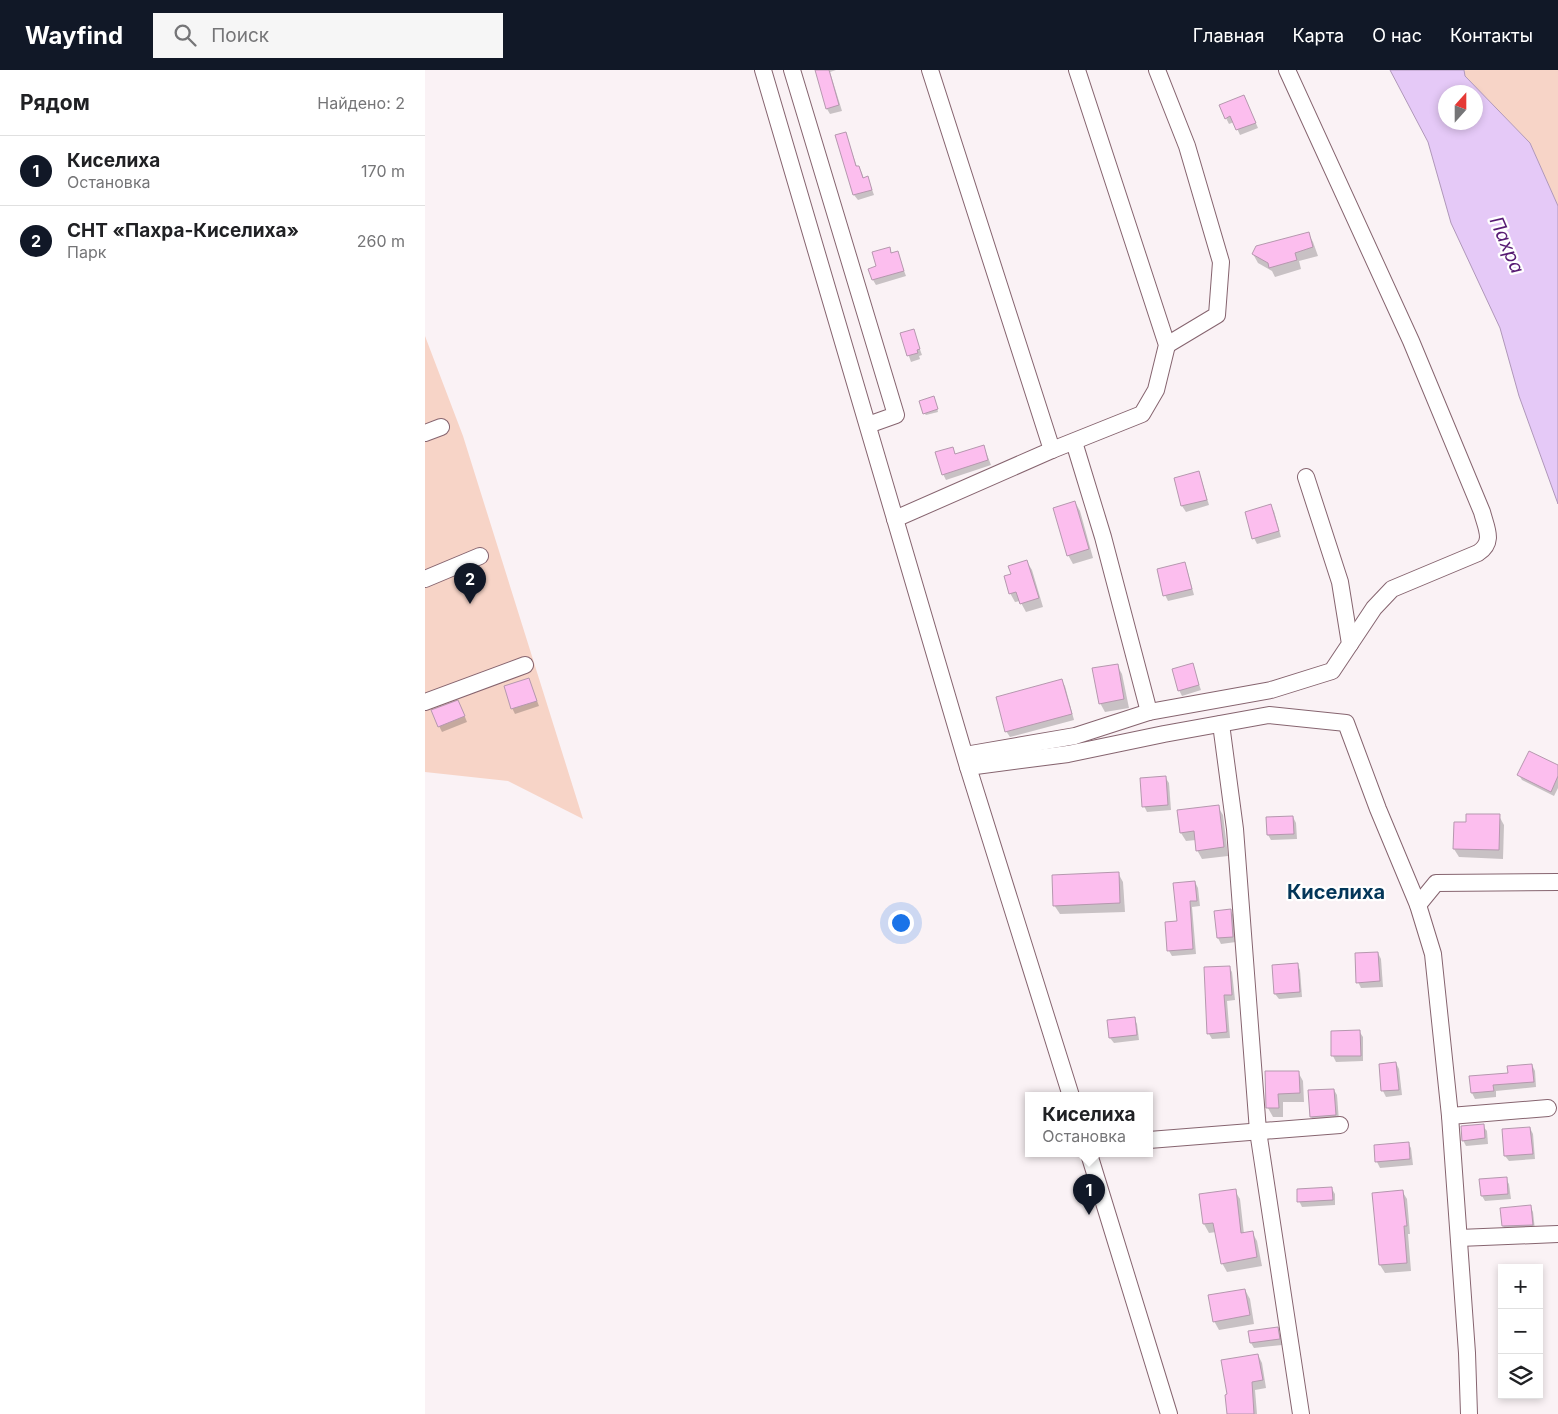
<!DOCTYPE html>
<html lang="ru">
<meta charset="utf-8">
<style>
body{margin:0;font-family:Inter,sans-serif;background:#f6f6f6;color:#202124}
.controls{position:absolute;right:15px;bottom:15px;display:grid;overflow:hidden;border-radius:0px;box-shadow:0 2px 8px #0003}
.controls button{width:45px;height:45px;display:grid;place-items:center;padding:0;border:0;border-bottom:1px solid #e0e0e0;background:#fff;color:#202124;font:25px sans-serif}
.compass{position:absolute;left:1013px;top:15px;width:45px;height:45px;border-radius:50%;background:#fff;box-shadow:0 2px 8px #0003;rotate:21deg}
.you{position:absolute;left:475px;top:852px;width:18px;height:18px;margin:-12px;border:4px solid #fff;border-radius:50%;background:#1a73e8;box-shadow:0 0 0 8px #1a73e833}
.badge{display:grid;place-items:center;width:32px;height:32px;border-radius:50%;background:#111827;color:#fff;font-size:16px;font-weight:700}
.pin{position:absolute;translate:-50% -41px;filter:drop-shadow(0 1px 2px #0008)}
.pin::after{content:'';position:absolute;top:26px;width:18px;height:15px;background:inherit;clip-path:polygon(0 0,100% 0,50% 100%)}
.popup{position:absolute;left:600px;top:1022px;width:128px;height:65px;box-sizing:border-box;display:grid;place-content:center;border-radius:0px;background:#fff;filter:drop-shadow(0 1px 4px #0005);font-size:16px;white-space:nowrap;color:#757577}
.popup b{font-size:19px;color:#202124}
.popup::after{content:'';position:absolute;left:50%;top:100%;margin-left:-10px;border:10px solid transparent;border-top-color:#fff}
.list{margin:0;padding:0;list-style:none}
h2{display:flex;justify-content:space-between;align-items:center;height:65px;margin:0;padding:0 20px;font-size:21px}
h2 small{font-size:16px;font-weight:400;color:#757577}
.list li{display:grid;grid-template-columns:32px 1fr auto;gap:15px;align-items:center;box-sizing:border-box;height:70px;padding:0 20px;border-top:1px solid #e0e0e0}
.list b{display:block;font-size:19px;white-space:nowrap}
.list p{margin:0;font-size:16px;white-space:nowrap;color:#757577}
.list em{font-size:16px;font-style:normal;color:#757577}
.icon{flex:none;width:28px;height:28px;fill:none;stroke:currentColor;stroke-width:2;stroke-linecap:round;stroke-linejoin:round}
.map{position:relative;flex:none;width:1133px;height:1344px;overflow:hidden}
header{display:flex;align-items:center;gap:30px;box-sizing:border-box;height:70px;padding:0 25px;background:#111827;color:#fff}
header strong{font-size:24px}
nav{display:flex;gap:28px;margin-inline-start:auto;font-size:18px}
.search{width:350px;height:45px;background:#f6f6f6;display:flex;align-items:center;gap:12px;box-sizing:border-box;padding:0 18px;border-radius:0px;color:#757577;font-size:19px}
main{display:flex}
aside{flex:1;background:#fff}
.map>svg:first-child{display:block}
.green{fill:#f7d4c7}
.water{fill:#e5c9f7;stroke:#af97b9;fill-rule:evenodd}
.shadow{fill:#0003}
.building{fill:#fcbeee;stroke:#b598ae}
.lines{fill:none;stroke-linecap:round;stroke-linejoin:round}
.minor-casing{stroke:#86646f;stroke-width:18}
.minor{stroke:#fff;stroke-width:16}
.labels{text-anchor:middle;dominant-baseline:central;stroke-width:4.5;stroke-linejoin:round;paint-order:stroke}
.water-label{font-size:19px;font-style:italic;fill:#571a73;stroke:#fff}
.quarter-label{font-size:20px;font-weight:bold;fill:#033659;stroke:#fff}
</style>
<header>
<strong>Wayfind</strong>
<div class="search"><svg class="icon" aria-label="search" viewBox="0 0 24 24"><circle cx="10" cy="10" r="6"/><path d="M15 15l6 6"/></svg>Поиск</div>
<nav><a>Главная</a><a>Карта</a><a>О нас</a><a>Контакты</a></nav>
</header>
<main>
<aside>
<h2>Рядом<small>Найдено: 2</small></h2>
<ul class="list">
<li><span class="badge">1</span><div><b>Киселиха</b><p>Остановка</p></div><em>170 m</em></li>
<li><span class="badge">2</span><div><b>СНТ «Пахра-Киселиха»</b><p>Парк</p></div><em>260 m</em></li>
</ul>
</aside>
<div class="map">
<svg width="1133" height="1344" viewBox="0 0 1133 1344">
<rect width="100%" height="100%" fill="#faf2f5"/>
<!-- green -->
<g class="green">
<polygon points="1039,0 1133,0 1133,136 1105,73 1040,6"/>
<polygon points="0,266 38,366 158,749 83,711 0,702"/>
</g>
<!-- water -->
<path class="water" d="M965 0H1039L1040 6 1105 73 1133 136V434L1094 326 1075 258 1026 153 1003 72ZM1021 22H1050V52H1021Z"/>
<!-- shadow -->
<g class="shadow">
<polygon points="391,0 411,0 405,2 417,41 405,44 402,39"/>
<polygon points="819,26 833,58 815,65 809,52 804,54 801,48"/>
<polygon points="421,64 432,97 434,97 437,103 439,109 443,108 449,125 433,130 429,125"/>
<polygon points="883,163 888,172 893,186 874,191 876,199 850,207 847,201 833,193 828,184"/>
<polygon points="464,178 467,184 472,182 481,206 451,215 448,210 453,197"/>
<polygon points="488,260 497,285 494,286 495,289 486,292 476,264"/>
<polygon points="510,330 513,342 501,345 499,343"/>
<polygon points="559,377 566,395 521,410 518,404 527,378 531,385"/>
<polygon points="773,403 776,408 784,435 761,442 757,436 750,409"/>
<polygon points="650,432 655,441 668,488 648,494 643,485"/>
<polygon points="845,436 849,441 856,467 832,474 829,468"/>
<polygon points="602,492 607,500 618,537 601,542 595,531 590,532 585,523 587,505"/>
<polygon points="759,494 762,499 769,525 743,531 740,525"/>
<polygon points="767,594 776,620 757,626 754,620"/>
<polygon points="692,595 697,604 704,638 680,642 675,633"/>
<polygon points="104,609 114,636 90,644 87,638"/>
<polygon points="636,610 640,616 649,650 585,667 581,661"/>
<polygon points="36,637 42,652 17,662 14,656"/>
<polygon points="1105,683 1133,697 1133,718 1129,726 1097,710 1094,705"/>
<polygon points="740,707 744,713 746,740 722,742 719,736"/>
<polygon points="793,737 798,745 803,786 777,789 772,780 771,770 761,771 756,763"/>
<polygon points="1074,746 1079,755 1078,789 1034,787 1029,779"/>
<polygon points="868,747 871,753 872,769 846,770 843,765"/>
<polygon points="693,803 698,812 700,842 635,844 629,835"/>
<polygon points="770,812 773,818 775,836 767,837 771,884 747,886 744,881 753,852"/>
<polygon points="805,840 809,846 811,872 796,874 793,868 790,842"/>
<polygon points="953,883 956,889 958,917 936,918 933,912"/>
<polygon points="872,894 875,900 877,927 854,929 850,924"/>
<polygon points="804,897 807,902 810,930 802,931 805,968 787,969 784,964"/>
<polygon points="709,948 712,954 714,970 689,973 685,968"/>
<polygon points="934,961 938,967 938,991 911,992 908,986 907,962"/>
<polygon points="971,993 974,999 977,1025 961,1027 958,1021 955,995"/>
<polygon points="1107,995 1110,1001 1111,1017 1071,1021 1071,1027 1050,1029 1047,1023 1046,1008 1084,1004"/>
<polygon points="841,1002 873,1002 878,1011 879,1032 858,1032 858,1047 848,1047 843,1038"/>
<polygon points="909,1020 912,1025 914,1051 890,1053 886,1047 885,1022"/>
<polygon points="721,1022 725,1027 727,1055 724,1055 724,1026 698,1026 698,1023"/>
<polygon points="1058,1056 1062,1061 1063,1074 1041,1076 1038,1070"/>
<polygon points="1105,1058 1108,1064 1110,1089 1084,1091 1080,1086"/>
<polygon points="983,1073 986,1078 988,1095 955,1098 952,1092 950,1076"/>
<polygon points="1081,1109 1084,1114 1086,1129 1060,1131 1057,1126"/>
<polygon points="907,1119 910,1124 910,1135 877,1137 874,1131"/>
<polygon points="810,1121 815,1129 819,1164 827,1162 832,1171 837,1196 802,1202 797,1193 791,1162 784,1163 779,1154 776,1125"/>
<polygon points="977,1121 982,1129 985,1164 983,1164 986,1201 960,1203 955,1195 948,1124"/>
<polygon points="1105,1136 1108,1142 1110,1160 1081,1162 1078,1156"/>
<polygon points="820,1220 825,1229 829,1254 794,1260 789,1251"/>
<polygon points="852,1259 855,1264 857,1275 829,1278 826,1273"/>
<polygon points="833,1285 837,1293 841,1318 830,1320 832,1344 803,1344"/>
</g>
<!-- building -->
<g class="building">
<polygon points="390,0 404,0 414,35 401,39"/>
<polygon points="819,25 831,53 811,60 805,46 800,49 794,35"/>
<polygon points="421,62 431,96 434,96 438,108 443,106 447,120 428,125 410,65"/>
<polygon points="884,162 888,177 870,183 872,190 844,198 843,193 827,184 831,176"/>
<polygon points="465,177 466,183 473,181 479,201 447,210 443,199 451,196 447,182"/>
<polygon points="489,259 495,279 492,280 493,283 482,286 475,263"/>
<polygon points="509,326 513,339 498,344 494,331"/>
<polygon points="559,375 563,390 517,405 510,382 528,377 530,384"/>
<polygon points="774,401 782,430 756,436 749,408"/>
<polygon points="650,431 664,479 642,486 628,438"/>
<polygon points="846,434 854,461 827,469 820,442"/>
<polygon points="602,490 614,528 595,534 591,522 584,524 579,506 586,504 583,496"/>
<polygon points="760,492 767,519 738,526 732,499"/>
<polygon points="768,593 774,615 753,621 747,599"/>
<polygon points="693,594 699,629 674,634 667,598"/>
<polygon points="104,608 112,631 86,639 79,616"/>
<polygon points="637,609 647,644 580,662 571,627"/>
<polygon points="33,630 40,646 13,657 6,640"/>
<polygon points="1104,681 1133,695 1133,706 1126,722 1092,705"/>
<polygon points="741,706 743,735 717,737 715,708"/>
<polygon points="794,735 799,777 771,781 769,761 755,763 752,740"/>
<polygon points="1041,744 1075,744 1074,780 1028,779 1029,752 1041,752"/>
<polygon points="868,746 869,764 842,765 841,747"/>
<polygon points="694,802 695,833 628,836 627,805"/>
<polygon points="770,811 772,831 765,831 768,879 742,881 740,852 752,851 748,813"/>
<polygon points="806,839 808,867 792,868 789,841"/>
<polygon points="953,882 955,911 931,913 930,883"/>
<polygon points="873,893 875,922 849,924 847,895"/>
<polygon points="805,896 807,925 799,925 802,962 782,964 779,897"/>
<polygon points="710,947 712,965 684,968 682,950"/>
<polygon points="935,960 936,986 906,986 906,961"/>
<polygon points="971,992 974,1020 956,1021 954,994"/>
<polygon points="1107,994 1109,1012 1068,1015 1069,1021 1046,1023 1044,1006 1083,1003 1082,996"/>
<polygon points="840,1001 874,1001 875,1023 853,1024 854,1038 841,1038"/>
<polygon points="909,1019 911,1045 885,1047 883,1020"/>
<polygon points="1059,1054 1060,1068 1037,1071 1036,1056"/>
<polygon points="1105,1057 1108,1084 1079,1086 1077,1059"/>
<polygon points="984,1072 985,1089 950,1092 949,1075"/>
<polygon points="1082,1107 1083,1124 1056,1126 1054,1109"/>
<polygon points="907,1117 908,1130 872,1132 872,1119"/>
<polygon points="811,1119 816,1163 828,1161 832,1187 796,1194 788,1153 778,1154 774,1124"/>
<polygon points="978,1120 982,1156 979,1156 982,1193 954,1195 947,1123"/>
<polygon points="1106,1135 1108,1155 1077,1156 1075,1138"/>
<polygon points="820,1219 825,1245 788,1252 783,1225"/>
<polygon points="853,1257 855,1269 825,1273 823,1261"/>
<polygon points="833,1284 838,1310 827,1312 829,1344 802,1344 800,1325 802,1324 796,1290"/>
</g>
<g class="lines">
<!-- minor casing -->
<g class="minor-casing">
<g id="minor">
<polyline points="338,0 543,697 646,1026"/>
<polyline points="367,0 471,345 443,355"/>
<polyline points="732,0 762,76 796,192 792,245 742,275"/>
<path d="M862 0 986 271 1057 442C1061 458 1070 472 1053 483L967 519 949 538 925 574"/>
<polyline points="0,363 16,357"/>
<polyline points="649,372 678,467 724,642"/>
<polyline points="627,380 717,344 731,320 742,275 652,0"/>
<polyline points="470,449 627,380 505,0"/>
<polyline points="0,509 55,486"/>
<polyline points="0,632 100,595"/>
<polyline points="796,654 810,759 833,1061 876,1344"/>
<polyline points="540,685 650,666 724,642 846,620 907,601 925,574 915,512 881,407"/>
<polyline points="543,697 643,684 739,664 844,645 921,653 953,739 993,835 1008,884 1025,1046 1042,1283 1044,1344"/>
<polyline points="993,835 1011,813 1133,812"/>
<polyline points="1025,1046 1123,1038"/>
<polyline points="724,1070 915,1055"/>
<polyline points="664,1084 744,1344"/>
<polyline points="1034,1168 1133,1164"/>
</g>
</g>
<!-- minor -->
<use href="#minor" class="minor"/>
</g>
<g class="labels">
<!-- water labels -->
<g class="water-label">
<text transform="translate(1082 175) rotate(67)">Пахра</text>
</g>
<!-- quarter labels -->
<g class="quarter-label">
<text x="911" y="822">Киселиха</text>
</g>
</g>
</svg>
<div class="controls">
<button>+</button>
<button>−</button>
<button><svg class="icon" aria-label="layers" viewBox="0 0 24 24"><path d="M12 4l9 5-9 5-9-5zM3 14l9 5 9-5"/></svg></button>
</div>
<svg class="compass" viewBox="-18 -18 36 36"><path d="M0-13l5 13h-10z" fill="#e53935"/><path d="M0 13l5-13h-10z" fill="#757577"/></svg>
<div class="you"></div>
<div class="pin badge" style="left:664px;top:1145px">1</div>
<div class="popup"><b>Киселиха</b>Остановка</div>
<div class="pin badge" style="left:45px;top:534px">2</div>
</div>
</main>
